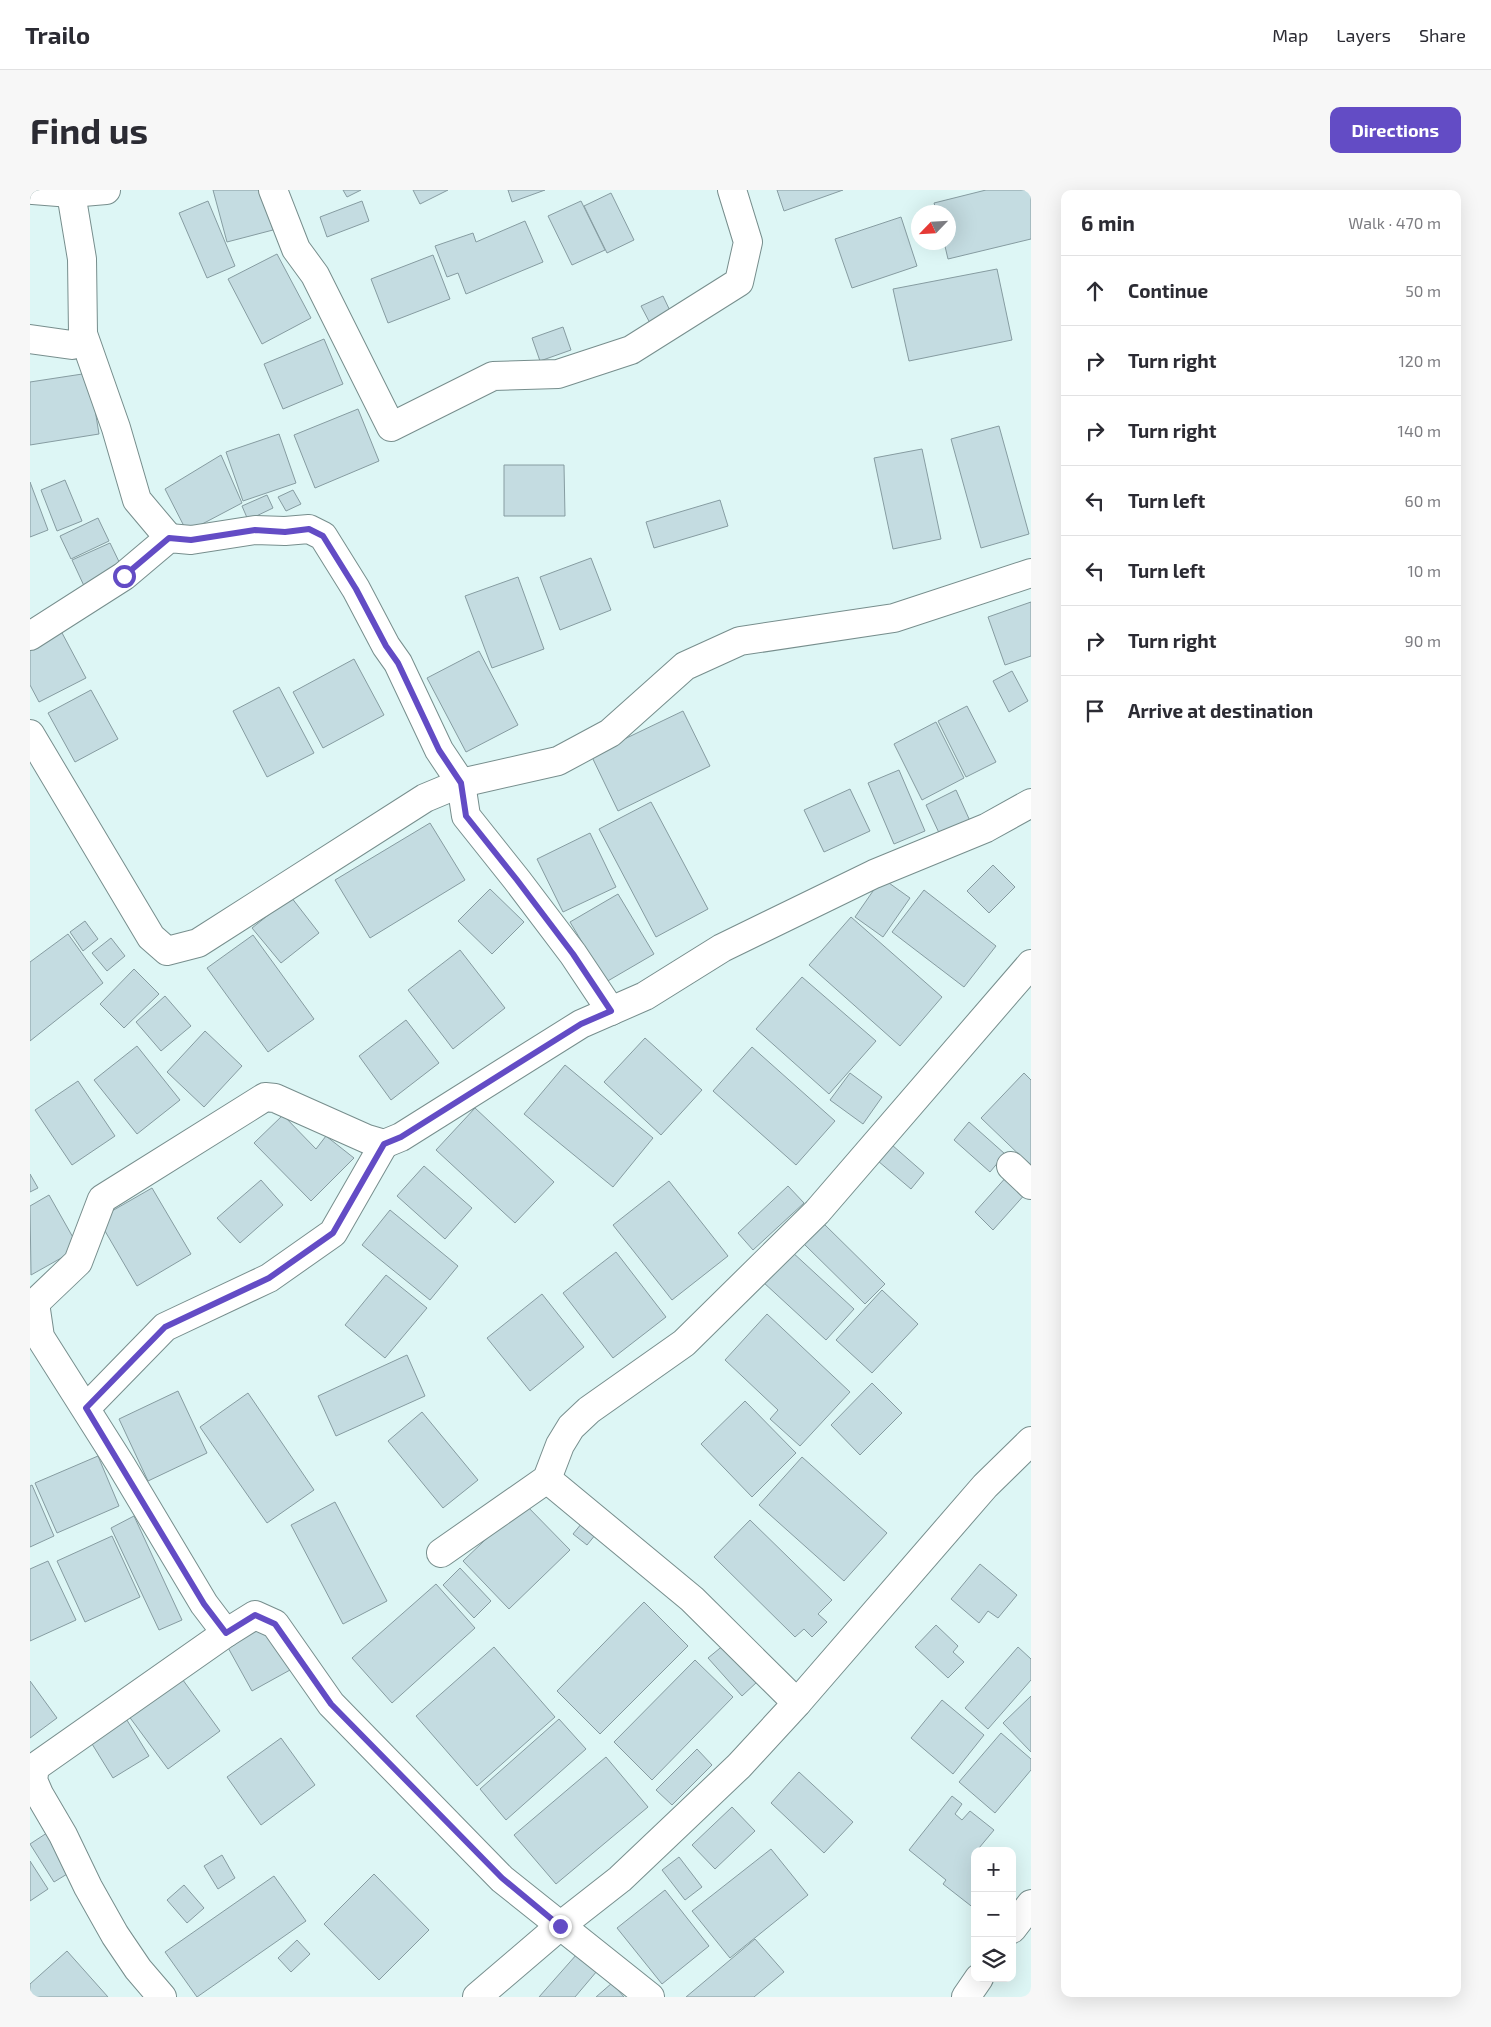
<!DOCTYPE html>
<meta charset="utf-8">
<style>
body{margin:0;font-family:"Exo 2",sans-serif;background:#f7f7f7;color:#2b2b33}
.controls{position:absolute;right:15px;bottom:15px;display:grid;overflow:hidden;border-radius:10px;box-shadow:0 5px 20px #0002}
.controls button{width:45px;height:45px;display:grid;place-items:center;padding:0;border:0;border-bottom:1px solid #e1e1e2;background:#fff;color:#2b2b33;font:25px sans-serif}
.compass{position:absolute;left:881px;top:15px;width:45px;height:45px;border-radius:50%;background:#fff;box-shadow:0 5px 20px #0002;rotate:245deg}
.stop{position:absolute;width:15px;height:15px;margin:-11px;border:4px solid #634cc5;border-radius:50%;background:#fff}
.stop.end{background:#634cc5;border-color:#fff;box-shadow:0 1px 5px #0008}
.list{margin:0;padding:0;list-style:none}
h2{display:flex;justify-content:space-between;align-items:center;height:65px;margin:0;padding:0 20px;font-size:21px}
h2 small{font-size:16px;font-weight:400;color:#7c7c81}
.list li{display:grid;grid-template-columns:32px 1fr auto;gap:15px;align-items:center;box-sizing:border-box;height:70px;padding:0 20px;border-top:1px solid #e1e1e2}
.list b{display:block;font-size:19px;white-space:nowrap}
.list em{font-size:16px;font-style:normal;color:#7c7c81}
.icon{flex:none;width:28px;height:28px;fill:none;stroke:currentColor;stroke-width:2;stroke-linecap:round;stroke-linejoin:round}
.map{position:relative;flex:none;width:1001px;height:1807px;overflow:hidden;border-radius:10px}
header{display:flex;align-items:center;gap:30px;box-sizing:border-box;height:70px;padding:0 25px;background:#fff;border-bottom:1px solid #e1e1e2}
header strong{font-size:24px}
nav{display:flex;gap:28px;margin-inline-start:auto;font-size:18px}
.intro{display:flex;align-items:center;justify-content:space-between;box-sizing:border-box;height:120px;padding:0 30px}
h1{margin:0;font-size:35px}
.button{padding:12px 22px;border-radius:10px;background:#634cc5;color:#fff;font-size:18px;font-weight:700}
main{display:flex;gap:30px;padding:0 30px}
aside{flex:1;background:#fff;border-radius:10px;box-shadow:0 5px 20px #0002}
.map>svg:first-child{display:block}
.building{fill:#c4dce1;stroke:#869ca1}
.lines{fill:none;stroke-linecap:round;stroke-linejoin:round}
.street-casing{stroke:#778e8d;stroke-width:30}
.street{stroke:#fff;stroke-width:28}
.route{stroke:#634cc5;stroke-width:6}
</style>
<header>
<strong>Trailo</strong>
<nav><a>Map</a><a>Layers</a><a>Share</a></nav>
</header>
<div class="intro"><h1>Find us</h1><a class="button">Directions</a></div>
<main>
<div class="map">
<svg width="1001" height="1807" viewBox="0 0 1001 1807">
<rect width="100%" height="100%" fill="#ddf6f5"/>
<!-- building -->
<g class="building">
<polygon points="183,0 232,0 243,40 197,52"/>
<polygon points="313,0 331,0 317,7"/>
<polygon points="383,0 418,0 390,14"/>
<polygon points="478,0 515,0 482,12"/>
<polygon points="747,0 813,0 754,21"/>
<polygon points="956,0 1001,0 1001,49 918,69 914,52 918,52 918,22 907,22 904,13"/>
<polygon points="581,3 604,50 577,63 554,16"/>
<polygon points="178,11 205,76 177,88 149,23"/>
<polygon points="332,11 339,31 297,47 290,27"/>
<polygon points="551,11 575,60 542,75 518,26"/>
<polygon points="871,27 887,76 822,98 805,49"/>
<polygon points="495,31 513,72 436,104 428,83 417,87 405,56 443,43 446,52"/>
<polygon points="247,64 281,128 232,154 198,89"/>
<polygon points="403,65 420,109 358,133 341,89"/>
<polygon points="967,79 982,150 879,171 863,99"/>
<polygon points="633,106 642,125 621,135 611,116"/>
<polygon points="533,137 541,160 510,171 502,148"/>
<polygon points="294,149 313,194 253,219 234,174"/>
<polygon points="59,183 69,244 0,255 0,192"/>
<polygon points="328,219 349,271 285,298 264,245"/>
<polygon points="969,236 999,344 951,358 921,249"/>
<polygon points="249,244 266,293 213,311 196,262"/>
<polygon points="892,259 911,349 863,359 844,268"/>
<polygon points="191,265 212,313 157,342 135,299"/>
<polygon points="474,275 534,275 535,326 474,326"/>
<polygon points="35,290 52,331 27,341 11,300"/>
<polygon points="0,292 18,340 0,347"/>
<polygon points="263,300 271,314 256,321 248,307"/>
<polygon points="237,305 243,318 218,330 212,316"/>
<polygon points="690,310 698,336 624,358 616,332"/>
<polygon points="68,328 79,351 41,369 30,346"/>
<polygon points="80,353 93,380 55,398 42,370"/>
<polygon points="561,368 581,420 530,440 510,387"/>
<polygon points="488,387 514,459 462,478 435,406"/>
<polygon points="1001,412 1001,466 975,475 958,427"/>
<polygon points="31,441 56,488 9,512 0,495 0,457"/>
<polygon points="449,461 488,535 436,562 397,488"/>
<polygon points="324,469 354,525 293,558 263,502"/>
<polygon points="982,481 998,511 979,522 963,491"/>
<polygon points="249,497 284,563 237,587 203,521"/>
<polygon points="61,500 88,549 45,572 18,523"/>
<polygon points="937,516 966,572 936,587 908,531"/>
<polygon points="653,521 680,576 588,621 561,565"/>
<polygon points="906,532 934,588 892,610 864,554"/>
<polygon points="869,580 895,641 864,654 838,593"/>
<polygon points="820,599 840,641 794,662 774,620"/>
<polygon points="926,600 940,631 910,645 896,615"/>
<polygon points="621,612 678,719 626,747 569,639"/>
<polygon points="400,633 435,690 340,748 305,690"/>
<polygon points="560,643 586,697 533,722 507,669"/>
<polygon points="963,675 985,697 959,723 937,701"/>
<polygon points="852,688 880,708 853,747 825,727"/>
<polygon points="460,699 494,732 462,764 428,731"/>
<polygon points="894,700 966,756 934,797 862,742"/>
<polygon points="588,704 624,764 576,792 540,732"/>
<polygon points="261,707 289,743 251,773 222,738"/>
<polygon points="821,727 912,807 870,856 779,775"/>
<polygon points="55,731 68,749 53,761 40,742"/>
<polygon points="38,744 73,793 0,851 0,772"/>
<polygon points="223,745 284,829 238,862 177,778"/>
<polygon points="81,748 95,766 77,781 62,763"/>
<polygon points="430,760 475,818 423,859 378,800"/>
<polygon points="104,779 129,804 94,838 70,814"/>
<polygon points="772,787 846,851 799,904 726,839"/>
<polygon points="135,806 161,836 131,861 106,832"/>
<polygon points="376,830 409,873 361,910 329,866"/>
<polygon points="175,841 212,876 174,917 137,882"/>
<polygon points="615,848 672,900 631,945 574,892"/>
<polygon points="107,856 150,910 107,944 64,890"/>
<polygon points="722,857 805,931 766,975 683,901"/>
<polygon points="535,875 623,948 583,997 494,924"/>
<polygon points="820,883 852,907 833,934 800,910"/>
<polygon points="994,883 1001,890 1001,976 951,928"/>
<polygon points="48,891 85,946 42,975 5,920"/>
<polygon points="445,918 524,992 485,1033 406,960"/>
<polygon points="253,925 286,959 296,946 324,968 281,1011 224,953"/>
<polygon points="939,932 975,964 960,982 924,950"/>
<polygon points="862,955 894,983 881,999 848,971"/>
<polygon points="394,976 442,1018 415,1049 367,1006"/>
<polygon points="0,984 8,998 0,1002"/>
<polygon points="978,985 997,1002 963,1040 945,1022"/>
<polygon points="231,990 253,1015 210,1053 187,1028"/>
<polygon points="639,991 698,1066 642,1110 583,1035"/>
<polygon points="758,996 774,1013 723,1060 708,1043"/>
<polygon points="122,998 161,1064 107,1096 68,1029"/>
<polygon points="19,1005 49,1058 1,1085 0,1016"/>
<polygon points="360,1020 428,1076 400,1110 332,1055"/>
<polygon points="793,1033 855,1094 835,1114 773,1053"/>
<polygon points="761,1061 824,1119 796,1150 733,1092"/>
<polygon points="586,1062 636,1127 583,1168 533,1103"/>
<polygon points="356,1085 397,1118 355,1168 315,1135"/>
<polygon points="852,1100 888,1134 842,1183 806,1150"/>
<polygon points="512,1104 554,1157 500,1201 457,1148"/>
<polygon points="737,1124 820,1202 770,1256 740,1229 748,1220 695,1170"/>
<polygon points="377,1165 395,1206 306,1246 288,1206"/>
<polygon points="842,1193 872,1223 830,1265 801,1235"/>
<polygon points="148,1201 177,1263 118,1291 89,1229"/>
<polygon points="218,1203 284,1300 237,1333 170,1237"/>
<polygon points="715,1211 766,1263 722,1307 671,1254"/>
<polygon points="392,1222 448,1290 413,1318 358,1251"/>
<polygon points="68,1266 89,1316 27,1343 5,1293"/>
<polygon points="772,1267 857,1343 814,1391 729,1315"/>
<polygon points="2,1295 24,1346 0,1357 0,1296"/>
<polygon points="305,1312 357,1411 313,1434 261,1335"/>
<polygon points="494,1313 540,1360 479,1419 433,1371"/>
<polygon points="104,1326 152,1430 129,1440 81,1338"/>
<polygon points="556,1328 570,1339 557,1355 543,1344"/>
<polygon points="720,1330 802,1410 788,1424 797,1432 782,1447 774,1439 765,1447 684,1367"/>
<polygon points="82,1346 110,1407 55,1432 27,1371"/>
<polygon points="18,1371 46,1430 0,1451 0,1379"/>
<polygon points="950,1374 987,1405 968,1428 958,1421 949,1433 921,1409"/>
<polygon points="430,1378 461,1411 444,1428 413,1395"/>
<polygon points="406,1394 445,1438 362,1513 322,1468"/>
<polygon points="614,1412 658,1456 570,1544 527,1501"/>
<polygon points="233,1433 260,1480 222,1501 196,1454"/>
<polygon points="906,1435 928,1456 923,1462 934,1472 918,1488 885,1457"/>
<polygon points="695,1454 728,1491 712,1506 678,1468"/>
<polygon points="464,1457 525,1527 447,1596 386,1526"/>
<polygon points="988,1457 1001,1469 1001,1490 958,1539 935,1518"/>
<polygon points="665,1470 703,1507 622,1590 584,1552"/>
<polygon points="150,1486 190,1541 138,1579 98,1525"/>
<polygon points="0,1491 27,1528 0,1548"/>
<polygon points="1001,1506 1001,1562 973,1533"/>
<polygon points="912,1510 954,1545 923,1584 881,1548"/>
<polygon points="95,1527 119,1566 83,1588 59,1549"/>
<polygon points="529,1529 556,1559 476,1630 450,1599"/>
<polygon points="971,1543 1001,1569 1001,1580 965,1623 929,1592"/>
<polygon points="251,1548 285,1595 231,1635 197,1587"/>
<polygon points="667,1559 682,1575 642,1615 626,1600"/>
<polygon points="576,1567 618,1617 526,1694 484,1645"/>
<polygon points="769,1582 823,1632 794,1663 741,1613"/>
<polygon points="922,1606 932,1614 925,1624 932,1630 940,1621 964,1640 949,1658 953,1661 945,1661 945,1719 913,1694 916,1690 879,1660"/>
<polygon points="702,1617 725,1641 685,1679 662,1655"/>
<polygon points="23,1639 47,1678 24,1692 0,1654"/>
<polygon points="741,1659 778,1705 700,1768 662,1721"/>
<polygon points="192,1665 205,1688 188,1699 174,1676"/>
<polygon points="649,1667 672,1697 655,1710 632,1680"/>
<polygon points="0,1671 18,1699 0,1711"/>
<polygon points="344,1684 399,1740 349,1790 294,1734"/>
<polygon points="244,1686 276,1731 167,1807 135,1762"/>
<polygon points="154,1695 174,1718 157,1733 137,1710"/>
<polygon points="635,1700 679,1756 632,1794 587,1738"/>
<polygon points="725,1749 754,1782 724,1807 656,1807"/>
<polygon points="267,1750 280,1764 261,1782 248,1768"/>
<polygon points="37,1761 78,1807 0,1807 0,1794"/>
<polygon points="547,1764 567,1781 545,1807 509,1807"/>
<polygon points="582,1793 594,1807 566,1807"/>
</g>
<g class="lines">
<!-- street casing -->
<g class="street-casing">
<g id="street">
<polyline points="3,0 41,3 76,0"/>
<polyline points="243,0 266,59 285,85 361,237 463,186 528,184 601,160 709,92 718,52 702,0"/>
<polyline points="53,144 86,238 107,310 139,348"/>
<polyline points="0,149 42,155 50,151 53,144 52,69 41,3"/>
<polyline points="0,446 94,386 139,348 161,350 225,340 255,341 279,339 293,346 326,399 356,456 368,473 409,560 431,593 436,626 487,690 543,764 581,821"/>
<polyline points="0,544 121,747 137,761 168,753 395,608 431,593 528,571 580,543 655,476 710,451 864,428 1001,383"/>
<polyline points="981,976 1001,995"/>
<polyline points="56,1218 135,1137 239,1088 303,1043 354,954"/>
<polyline points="517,1289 662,1409 767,1513"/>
<polyline points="411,1363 517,1289 530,1255 541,1237 559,1220 654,1153 787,1022 1001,774"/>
<polyline points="196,1443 174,1414 91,1275 10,1147 5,1113 48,1072 72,1009 235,907 245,908 337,949 354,954 371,947 551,834 615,806 692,758 844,684 956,638 1001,613"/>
<polyline points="982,1739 1001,1714"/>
<polyline points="132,1807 108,1779 85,1745 58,1697 33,1645 9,1604 3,1590 5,1577 196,1443 225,1425 245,1434 301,1514 472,1689 620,1807"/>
<polyline points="447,1807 530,1736 590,1689 709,1576 767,1513 955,1296 1001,1251"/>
<polyline points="936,1807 949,1788"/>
</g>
</g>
<!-- street -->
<use href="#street" class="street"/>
</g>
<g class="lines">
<!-- route -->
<polyline class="route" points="94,386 139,348 161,350 225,340 255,342 279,339 293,346 326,399 356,456 368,473 409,560 431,593 436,626 487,690 543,764 581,821 551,834 371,947 354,954 303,1043 239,1088 135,1137 56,1218 174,1414 196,1443 225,1425 245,1434 301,1514 472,1688 530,1736"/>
</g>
</svg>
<div class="controls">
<button>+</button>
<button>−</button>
<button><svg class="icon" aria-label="layers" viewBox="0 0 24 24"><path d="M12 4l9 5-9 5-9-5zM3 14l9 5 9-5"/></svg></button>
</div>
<svg class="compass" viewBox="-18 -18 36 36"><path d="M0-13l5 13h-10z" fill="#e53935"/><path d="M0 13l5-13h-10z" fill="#7c7c81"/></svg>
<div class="stop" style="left:94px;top:386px"></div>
<div class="stop end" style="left:530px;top:1736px"></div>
</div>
<aside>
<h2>6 min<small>Walk · 470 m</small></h2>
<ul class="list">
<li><svg class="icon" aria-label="ahead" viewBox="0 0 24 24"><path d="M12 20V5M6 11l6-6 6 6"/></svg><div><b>Continue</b></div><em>50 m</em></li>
<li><svg class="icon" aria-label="right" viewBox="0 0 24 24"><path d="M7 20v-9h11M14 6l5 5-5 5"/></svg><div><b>Turn right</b></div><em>120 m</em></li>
<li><svg class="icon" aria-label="right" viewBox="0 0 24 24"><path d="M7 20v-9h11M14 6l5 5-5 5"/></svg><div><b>Turn right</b></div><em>140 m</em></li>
<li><svg class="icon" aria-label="left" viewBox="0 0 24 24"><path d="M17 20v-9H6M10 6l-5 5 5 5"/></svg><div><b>Turn left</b></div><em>60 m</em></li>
<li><svg class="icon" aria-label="left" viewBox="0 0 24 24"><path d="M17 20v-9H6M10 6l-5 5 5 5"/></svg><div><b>Turn left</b></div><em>10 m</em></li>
<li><svg class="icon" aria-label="right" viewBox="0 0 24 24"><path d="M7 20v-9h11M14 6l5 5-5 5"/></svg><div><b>Turn right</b></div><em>90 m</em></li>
<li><svg class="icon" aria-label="arrive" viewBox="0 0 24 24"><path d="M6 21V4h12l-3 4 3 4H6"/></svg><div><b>Arrive at destination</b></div></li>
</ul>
</aside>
</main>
